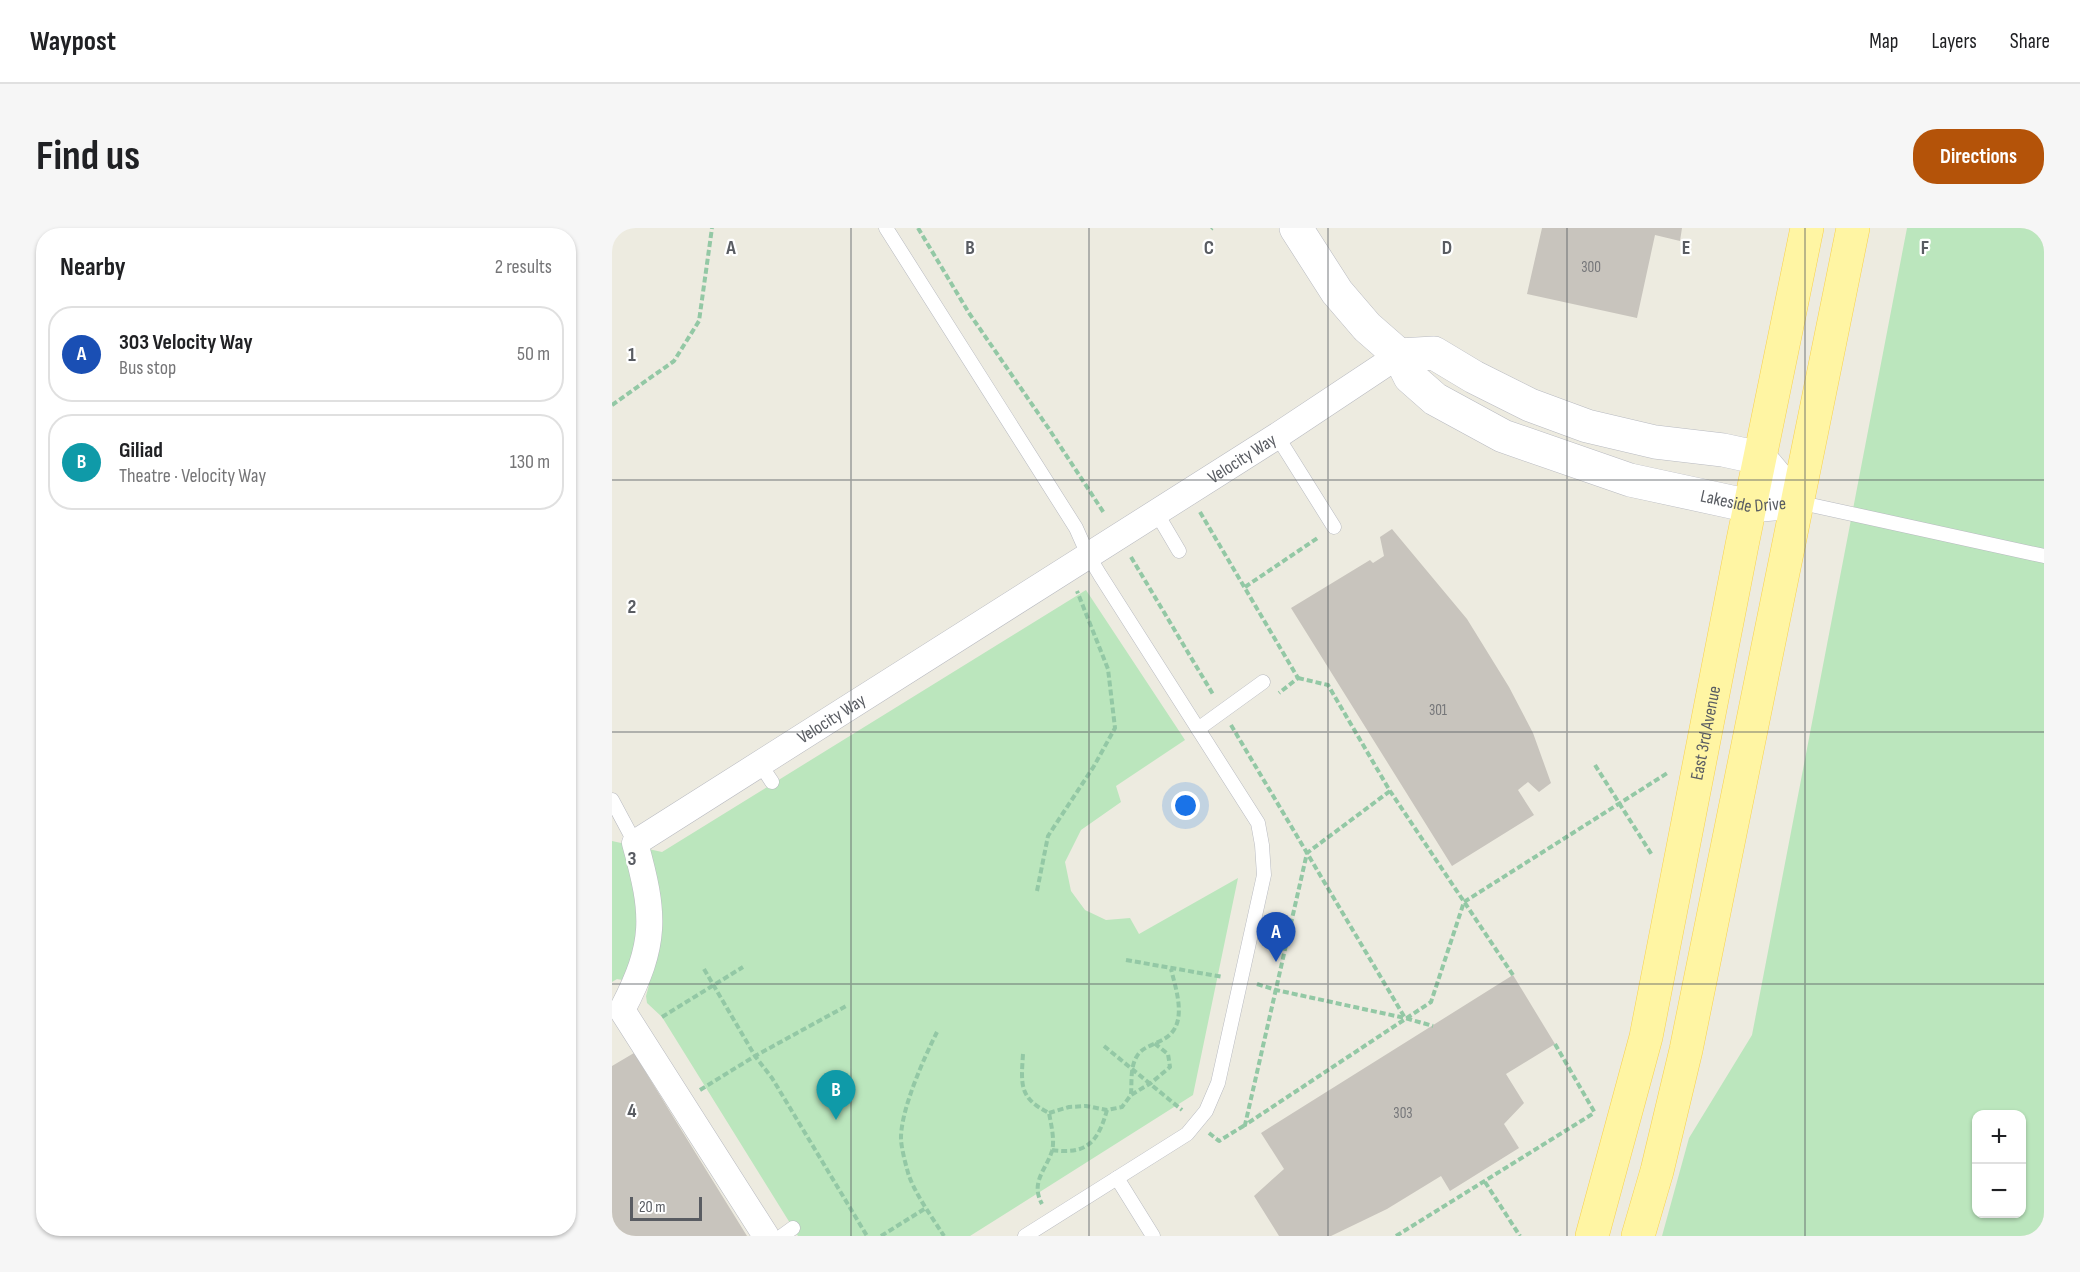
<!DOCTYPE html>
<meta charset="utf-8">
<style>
body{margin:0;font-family:"Sofia Sans Condensed",sans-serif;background:#f6f6f6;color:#202124}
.controls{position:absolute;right:18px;bottom:18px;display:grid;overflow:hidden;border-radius:12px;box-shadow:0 2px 4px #0004}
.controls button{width:54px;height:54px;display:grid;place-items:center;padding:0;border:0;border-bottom:2px solid #e0e0e0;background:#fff;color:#202124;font:30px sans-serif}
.scale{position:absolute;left:18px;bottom:15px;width:72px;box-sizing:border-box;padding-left:6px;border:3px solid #595c62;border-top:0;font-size:16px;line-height:21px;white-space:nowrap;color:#595c62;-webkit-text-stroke:4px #fff;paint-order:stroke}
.you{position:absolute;left:574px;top:578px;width:21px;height:21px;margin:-15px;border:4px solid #fff;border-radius:50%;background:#1a73e8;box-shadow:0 0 0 9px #1a73e833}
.badge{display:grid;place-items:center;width:39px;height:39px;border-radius:50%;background:#b45309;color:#fff;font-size:20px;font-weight:700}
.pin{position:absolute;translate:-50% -50px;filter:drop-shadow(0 2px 3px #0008)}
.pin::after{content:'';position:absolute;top:32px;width:21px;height:18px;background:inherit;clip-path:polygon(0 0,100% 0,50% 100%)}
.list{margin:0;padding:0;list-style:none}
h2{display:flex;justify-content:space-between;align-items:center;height:78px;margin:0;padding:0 24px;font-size:26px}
h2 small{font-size:20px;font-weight:400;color:#757577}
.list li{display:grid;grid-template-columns:39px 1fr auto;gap:18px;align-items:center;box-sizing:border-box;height:96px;margin:0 12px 12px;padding:0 12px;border:2px solid #e0e0e0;border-radius:24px}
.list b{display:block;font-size:22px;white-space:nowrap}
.list p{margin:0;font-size:20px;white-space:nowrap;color:#757577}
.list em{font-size:20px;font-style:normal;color:#757577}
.map{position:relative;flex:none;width:1432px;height:1008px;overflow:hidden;border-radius:24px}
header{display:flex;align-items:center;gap:36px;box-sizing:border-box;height:84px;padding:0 30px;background:#fff;border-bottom:2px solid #e0e0e0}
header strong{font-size:28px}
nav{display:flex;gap:33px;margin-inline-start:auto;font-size:21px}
.intro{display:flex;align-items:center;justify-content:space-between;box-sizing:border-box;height:144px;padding:0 36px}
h1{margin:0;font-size:42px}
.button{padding:15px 27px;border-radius:24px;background:#b45309;color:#fff;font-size:21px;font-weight:700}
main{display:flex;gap:36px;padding:0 36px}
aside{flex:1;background:#fff;border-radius:24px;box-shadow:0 2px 4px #0004}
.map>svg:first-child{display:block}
.green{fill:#bbe6bd;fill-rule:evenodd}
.building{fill:#c8c4bd}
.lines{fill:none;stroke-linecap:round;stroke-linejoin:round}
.service-casing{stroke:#b8bac0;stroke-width:15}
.minor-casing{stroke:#b8bac0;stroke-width:27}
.tertiary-casing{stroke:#b8bac0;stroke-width:34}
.primary-casing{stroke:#f8d14e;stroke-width:34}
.path{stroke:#93c8a5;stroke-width:4;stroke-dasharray:6 3;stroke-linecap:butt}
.service{stroke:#fff;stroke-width:14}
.minor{stroke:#fff;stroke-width:26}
.tertiary{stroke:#fff;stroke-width:33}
.primary{stroke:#fff5a3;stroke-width:33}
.grid{fill:none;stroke:#595c62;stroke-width:1.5;stroke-opacity:0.55}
.labels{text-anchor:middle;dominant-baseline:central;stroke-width:4.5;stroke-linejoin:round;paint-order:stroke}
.number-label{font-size:15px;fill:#757679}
.street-label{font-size:18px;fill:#595c62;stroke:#fff}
.grid-label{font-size:20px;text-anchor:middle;font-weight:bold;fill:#595c62;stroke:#fff;stroke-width:4.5;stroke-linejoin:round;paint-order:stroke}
</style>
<header>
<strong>Waypost</strong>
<nav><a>Map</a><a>Layers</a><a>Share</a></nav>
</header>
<div class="intro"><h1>Find us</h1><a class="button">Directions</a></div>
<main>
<aside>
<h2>Nearby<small>2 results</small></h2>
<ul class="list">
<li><span class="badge" style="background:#1a4fb4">A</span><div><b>303 Velocity Way</b><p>Bus stop</p></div><em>50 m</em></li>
<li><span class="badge" style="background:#0f9aa8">B</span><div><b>Giliad</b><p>Theatre · Velocity Way</p></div><em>130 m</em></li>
</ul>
</aside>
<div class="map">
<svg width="1432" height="1008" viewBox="0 0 1432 1008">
<rect width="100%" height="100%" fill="#edebe0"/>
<!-- green -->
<g class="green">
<path d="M1295 0H1432V1008H1050L1077 910 1140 807ZM1364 886H1410V986H1364Z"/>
<polygon points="474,362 573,512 504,558 509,574 469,602 453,634 459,663 473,682 494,692 518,690 527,706 626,650 581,867 358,1008 186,1008 50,789 35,775 34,768 37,757 5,751 0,754 0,613 50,624"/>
</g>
<!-- building -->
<g class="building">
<polygon points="930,0 1070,0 1068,13 1043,7 1025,90 915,66"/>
<polygon points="780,301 855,391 897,459 921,505 939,555 927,564 916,554 906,562 922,587 840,638 679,380 758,332 761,335 772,328 768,309"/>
<polygon points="901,747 943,816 894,846 912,875 892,896 907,920 838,963 829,948 775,981 719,1008 667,1008 642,968 672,941 649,905"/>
<polygon points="22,825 57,882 135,1008 0,1008 0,838"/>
</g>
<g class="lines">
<!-- service casing -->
<g class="service-casing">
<g id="service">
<polyline points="274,0 464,300 476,327 488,347 646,595 650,617 652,647 606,855 594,883 575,906 413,1008"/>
<polyline points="665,208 722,299"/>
<polyline points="1185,274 1432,328"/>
<polyline points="544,284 567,323"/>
<polyline points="586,501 651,454"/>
<polyline points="148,536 160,554"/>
<polyline points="0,572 23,615"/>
<polyline points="505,950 541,1008"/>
<polyline points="170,1008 181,1000"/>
</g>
</g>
<!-- minor casing -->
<g class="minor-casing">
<g id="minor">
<path id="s1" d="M154 1008 10 782C45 715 43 687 23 615L665 208 787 127"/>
</g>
</g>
<!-- tertiary casing -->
<g class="tertiary-casing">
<g id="tertiary">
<path id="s2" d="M684 0 725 64 755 99 787 127 798 149 823 171 891 208 1018 252 1138 278 1185 274"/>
<polyline points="787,127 822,125 862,149 918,177 975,198 1043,214 1111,222 1148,230 1185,274"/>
</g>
</g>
<!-- primary casing -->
<g class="primary-casing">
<g id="primary">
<path id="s3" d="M980 1008 1034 809 1130 317 1195 0"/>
<polyline points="1026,1008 1045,943 1074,822 1241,0"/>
</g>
</g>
<!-- path -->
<g class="path">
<polyline points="306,0 357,85 437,201 492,285"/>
<polyline points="599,1 600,0"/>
<polyline points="0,177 62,133 87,93 100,0"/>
<polyline points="588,284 686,450 667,465"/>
<polyline points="519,329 602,468"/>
<polyline points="633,359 707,309"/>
<polyline points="686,450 716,457 778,563 901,747"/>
<polyline points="619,497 793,790 821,798"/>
<polyline points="983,537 1040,627"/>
<polyline points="778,563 695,625 633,897 819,774 852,674 1057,544"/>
<polyline points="425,663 436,608 482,538 503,500 496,441 465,363"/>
<polyline points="514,732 611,749"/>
<polyline points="92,741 143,828 160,850 255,1008"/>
<polyline points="645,756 664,762 793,790"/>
<polyline points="50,789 131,739"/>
<path d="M325 804C312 830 288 883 289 912 290 923 294 938 297 948 305 969 320 989 332 1008"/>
<polyline points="943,816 983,885"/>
<polyline points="492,818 570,882"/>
<path d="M411 826C409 857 407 870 437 885 439 896 443 912 440 923 434 942 418 954 430 976"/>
<polyline points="88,862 143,828 236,777"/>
<path d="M519 866C520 854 518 839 525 828 530 819 544 816 552 811 577 797 564 762 559 741"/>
<polyline points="437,885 457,879 474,878 495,882 510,879 519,867 539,855 558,839 556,826 542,815"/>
<polyline points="597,905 607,913 633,897"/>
<path d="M440 922C475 927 486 914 495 882"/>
<polyline points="873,954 908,1008"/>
<polyline points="269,1008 314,980"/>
<polyline points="784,1008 982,885"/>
</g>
<!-- service -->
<use href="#service" class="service"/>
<!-- minor -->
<use href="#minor" class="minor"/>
<!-- tertiary -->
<use href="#tertiary" class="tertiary"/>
<!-- primary -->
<use href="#primary" class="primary"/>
</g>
<!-- grid -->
<path class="grid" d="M239 0V1008M477 0V1008M716 0V1008M955 0V1008M1193 0V1008M0 252H1432M0 504H1432M0 756H1432"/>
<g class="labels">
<!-- number labels -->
<g class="number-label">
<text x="979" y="39">300</text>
<text x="826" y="482">301</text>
<text x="791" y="885">303</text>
</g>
<!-- street labels -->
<g class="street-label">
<text stroke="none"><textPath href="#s1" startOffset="1160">Velocity Way</textPath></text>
<text stroke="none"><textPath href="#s2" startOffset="550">Lakeside Drive</textPath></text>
<text stroke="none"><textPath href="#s1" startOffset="674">Velocity Way</textPath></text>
<text stroke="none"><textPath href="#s3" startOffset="516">East 3rd Avenue</textPath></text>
</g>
</g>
<g class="grid-label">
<text x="119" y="26">A</text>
<text x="358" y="26">B</text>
<text x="597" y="26">C</text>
<text x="835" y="26">D</text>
<text x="1074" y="26">E</text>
<text x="1313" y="26">F</text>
<text x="20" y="133">1</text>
<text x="20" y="385">2</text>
<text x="20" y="637">3</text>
<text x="20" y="889">4</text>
</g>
</svg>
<div class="controls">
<button>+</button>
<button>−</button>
</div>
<div class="scale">20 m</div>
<div class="you"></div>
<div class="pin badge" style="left:664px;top:734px;background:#1a4fb4">A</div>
<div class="pin badge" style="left:224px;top:892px;background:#0f9aa8">B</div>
</div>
</main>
